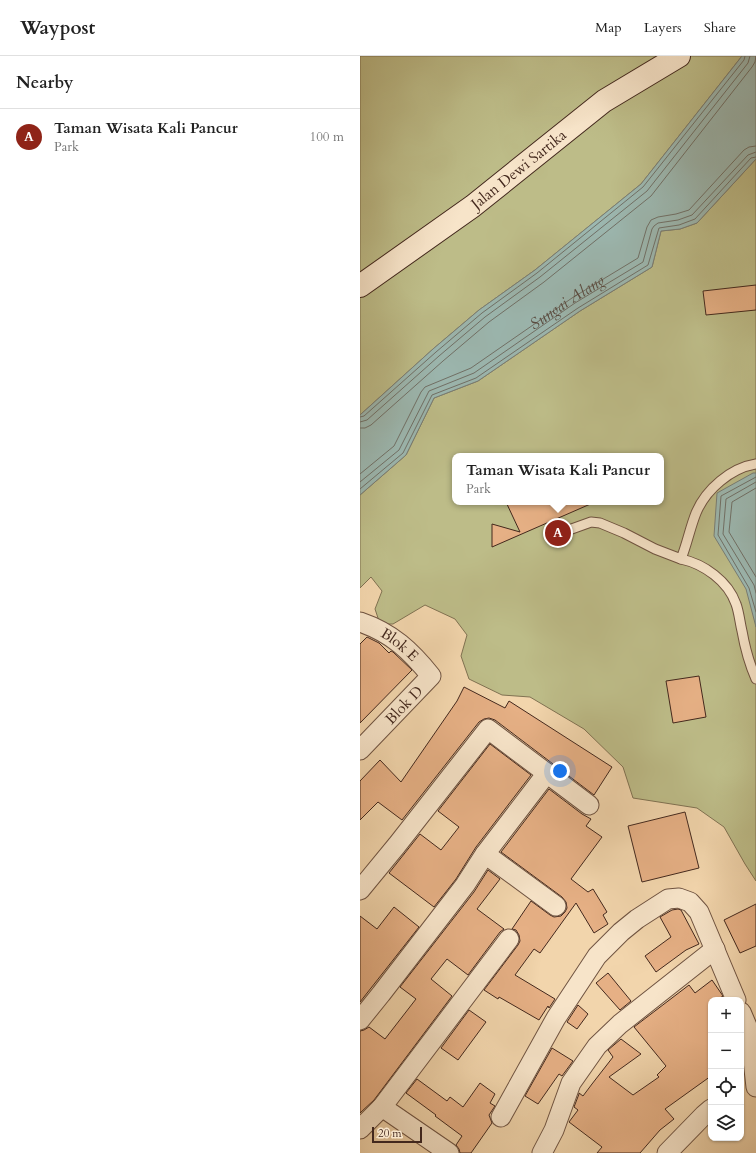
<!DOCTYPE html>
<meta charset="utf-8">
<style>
body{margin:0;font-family:Cardo,serif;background:#f2f2f2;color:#222}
.controls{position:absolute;right:12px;bottom:12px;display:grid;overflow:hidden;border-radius:8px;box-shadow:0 1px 3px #0004}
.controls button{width:36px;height:36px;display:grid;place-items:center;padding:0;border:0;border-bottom:1px solid #e0e0e0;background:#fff;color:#222;font:20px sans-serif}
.scale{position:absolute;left:12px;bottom:10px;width:50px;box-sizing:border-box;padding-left:4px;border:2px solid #43281d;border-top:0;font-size:11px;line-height:14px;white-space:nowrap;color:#43281d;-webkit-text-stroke:3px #f7e4c9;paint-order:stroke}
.you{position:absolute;left:200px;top:715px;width:14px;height:14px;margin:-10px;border:3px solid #fff;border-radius:50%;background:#1a73e8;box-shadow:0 0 0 6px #1a73e833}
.badge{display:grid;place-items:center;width:26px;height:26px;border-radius:50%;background:#8f2418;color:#fff;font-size:13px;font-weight:700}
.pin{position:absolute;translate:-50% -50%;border:2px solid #fff;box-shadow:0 1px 4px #0006}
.popup{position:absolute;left:92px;top:397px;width:212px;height:52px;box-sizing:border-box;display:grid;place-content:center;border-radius:8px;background:#fff;filter:drop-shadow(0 1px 3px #0005);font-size:13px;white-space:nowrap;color:#767676}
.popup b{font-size:15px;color:#222}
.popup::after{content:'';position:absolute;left:50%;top:100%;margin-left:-8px;border:8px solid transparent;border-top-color:#fff}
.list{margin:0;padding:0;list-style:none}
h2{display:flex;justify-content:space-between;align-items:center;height:52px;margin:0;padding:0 16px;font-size:17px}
h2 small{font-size:13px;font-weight:400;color:#767676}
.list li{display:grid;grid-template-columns:26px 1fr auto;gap:12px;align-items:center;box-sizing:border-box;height:56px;padding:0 16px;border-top:1px solid #e0e0e0}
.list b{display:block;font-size:15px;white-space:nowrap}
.list p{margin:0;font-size:13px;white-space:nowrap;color:#767676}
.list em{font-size:13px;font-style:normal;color:#767676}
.icon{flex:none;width:22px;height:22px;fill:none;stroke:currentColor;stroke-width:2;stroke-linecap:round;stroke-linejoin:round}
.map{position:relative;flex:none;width:396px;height:1097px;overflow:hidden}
header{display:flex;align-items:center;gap:24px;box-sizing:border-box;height:56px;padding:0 20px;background:#fff;border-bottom:1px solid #e0e0e0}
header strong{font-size:19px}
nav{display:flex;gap:22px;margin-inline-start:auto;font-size:14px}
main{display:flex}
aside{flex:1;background:#fff}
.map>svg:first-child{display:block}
.green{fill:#bdbc88;stroke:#807252;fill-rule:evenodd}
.water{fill:#9cb8b1;stroke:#787e76}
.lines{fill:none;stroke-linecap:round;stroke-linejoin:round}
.shore{stroke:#707067;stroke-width:1}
.building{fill:#e6b085;stroke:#43281d}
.lane-casing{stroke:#6f5341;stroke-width:11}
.street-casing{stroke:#6f5341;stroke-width:21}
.secondary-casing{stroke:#43281d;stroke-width:24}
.lane{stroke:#f7e4c9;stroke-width:9}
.street{stroke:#f7e4c9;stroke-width:19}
.secondary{stroke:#f7e4c9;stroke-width:22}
.labels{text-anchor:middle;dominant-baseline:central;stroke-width:3;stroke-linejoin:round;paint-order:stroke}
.street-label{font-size:15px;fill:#43281d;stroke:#f7e4c9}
.water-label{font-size:16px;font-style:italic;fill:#594c42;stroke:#f7e4c9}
</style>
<header>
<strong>Waypost</strong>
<nav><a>Map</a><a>Layers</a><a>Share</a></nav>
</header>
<main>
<aside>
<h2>Nearby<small></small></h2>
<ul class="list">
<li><span class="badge">A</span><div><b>Taman Wisata Kali Pancur</b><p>Park</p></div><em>100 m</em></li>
</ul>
</aside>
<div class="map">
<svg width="396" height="1097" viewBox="0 0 396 1097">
<rect width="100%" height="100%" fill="#f2d5ac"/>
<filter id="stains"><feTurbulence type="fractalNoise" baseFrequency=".005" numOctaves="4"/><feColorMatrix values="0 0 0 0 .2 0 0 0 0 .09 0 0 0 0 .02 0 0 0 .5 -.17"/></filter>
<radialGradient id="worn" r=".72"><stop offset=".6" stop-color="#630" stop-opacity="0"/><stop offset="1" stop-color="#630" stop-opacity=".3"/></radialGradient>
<!-- green -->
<g class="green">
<polygon points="0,0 382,0 281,128 175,214 119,254 73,293 0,359"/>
<path d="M396 103V825L385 808 364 771 337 752 273 742 263 711 224 673 170 641 142 639 109 623 101 600 107 579 95 563 65 549 33 568H20L15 553 22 535 11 521 0 532V439L46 399 74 342 118 325 220 255 292 211 301 175 320 173 337 167ZM95 400H301V446H95Z"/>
</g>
<!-- water -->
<g class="water">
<polygon points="382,0 396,0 396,103 337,167 320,173 301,175 292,211 220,255 118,325 74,342 46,399 0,439 0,359 73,293 119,254 175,214 281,128"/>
<polygon points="393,417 396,417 396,571 386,533 354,480 357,437"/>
</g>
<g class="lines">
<!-- shore -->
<g class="shore">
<polyline points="0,361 4,360 76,296 122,257 177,217 283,131 384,4 385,0"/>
<polyline points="0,366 7,364 79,300 125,261 180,221 287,135 388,7 390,0"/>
<polyline points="0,372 5,372 11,369 83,305 129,266 184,226 291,140 392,11 395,6 396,0"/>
<path id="s1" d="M0 418 34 390 61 336 65 331 111 312 212 242 278 202 287 171 291 164 298 161 316 158 329 154 384 94 389 91 396 90"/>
<polyline points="396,421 361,440 358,479 389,532 396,556"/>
<polyline points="0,426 39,394 69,335 114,317 215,247 283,206 292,173 294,170 298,167 318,164 332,159 388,99 396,96"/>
<polyline points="396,426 366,443 363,478 394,529 396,537"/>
<polyline points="396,432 372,446 369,476 396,521"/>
<polyline points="0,433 43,397 72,339 116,322 218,252 288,209 299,172 319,169 335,163 391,102 396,101"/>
</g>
</g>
<!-- building -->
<g class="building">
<polygon points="396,229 396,254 346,259 343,235"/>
<polygon points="146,446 235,446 132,491 132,468 160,476"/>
<polygon points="7,581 19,587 29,597 31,595 33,596 52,614 0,667 0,588"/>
<polygon points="339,620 346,661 313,667 306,625"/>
<polygon points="104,631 145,652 149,645 252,711 234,739 135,664 129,662 124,663 119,666 42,764 18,746 0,764 0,725 20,704 41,726 97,645"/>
<polygon points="130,688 171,719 116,791 96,823 74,851 29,817 60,778 81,794 99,771 78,755"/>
<polygon points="189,733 222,758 231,763 226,770 242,781 211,823 228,836 233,833 247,856 243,859 248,868 234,877 216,847 180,897 174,893 155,919 195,943 189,952 188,950 179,964 139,941 138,943 124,934 158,889 160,885 159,879 156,874 152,873 171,845 190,859 194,861 201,860 205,856 207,852 206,846 202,841 141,796"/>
<polygon points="325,756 339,812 282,826 268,770"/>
<polygon points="128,814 140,823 117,853 144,873 140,876 108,919 87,903 71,923 92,940 14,1044 0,1057 0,975 4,974 9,971 25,983 56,943 40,931 114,836"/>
<polygon points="396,848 396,890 380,897 364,864"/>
<polygon points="34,851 59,871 0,946 0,860 17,873"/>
<polygon points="318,853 321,854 339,888 326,894 296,916 285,900 311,881 300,861 312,854"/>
<polygon points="248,917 271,945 260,954 236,927"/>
<polygon points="352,924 363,940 357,944 351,944 351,1020 305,1053 314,1063 300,1074 280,1097 237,1097 242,1091 209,1066 218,1054 214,1051 219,1038 219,1037 223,1040 232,1028 253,1001 248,994 261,983 281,998 249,1021 273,1039 299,1021 297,1019 306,1010 274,971 329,929 335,937"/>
<polygon points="218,949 228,958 217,973 207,966"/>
<polygon points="109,954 126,966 98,1004 81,992"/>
<polygon points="192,992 213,1005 202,1020 199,1018 178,1048 165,1040"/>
<polygon points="57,1023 87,1045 90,1041 103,1051 120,1027 135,1038 130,1047 135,1050 129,1059 132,1067 111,1097 100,1097 99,1093 96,1089 102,1080 75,1060 76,1059 46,1037"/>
</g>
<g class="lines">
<!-- lane casing -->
<g class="lane-casing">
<g id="lane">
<path d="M206 475 231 466 240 467 264 477 295 493 321 503C327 488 330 472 336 457 346 433 371 412 396 408"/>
<path d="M321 503C344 508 368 525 376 548 379 556 380 567 382 575 385 592 389 607 396 623"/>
</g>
</g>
<!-- street casing -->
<g class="street-casing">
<g id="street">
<path id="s2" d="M0 566C32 577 51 595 71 620L0 694"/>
<polyline points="125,798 196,850"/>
<polyline points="0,834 37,789 128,673 229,749"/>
<polyline points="381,956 390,977 396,1031"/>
<polyline points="0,964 21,938 105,829 125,798 187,717"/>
<polyline points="22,1051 89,1097"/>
<polyline points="141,1061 196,962 237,900 261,876 277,863 308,843 319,842 330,846 339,856 376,944"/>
<polyline points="0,1073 22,1051 149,883"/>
<polyline points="182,1097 194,1074 211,1027 237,990 260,968 355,893"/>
<polyline points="307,1097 344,1059 351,1053"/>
</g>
</g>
<!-- secondary casing -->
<g class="secondary-casing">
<g id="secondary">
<path id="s3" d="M0 230 113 150 244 45 319 0"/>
</g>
</g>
<!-- lane -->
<use href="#lane" class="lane"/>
<!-- street -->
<use href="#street" class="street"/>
<!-- secondary -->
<use href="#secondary" class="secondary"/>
</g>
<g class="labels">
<!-- street labels -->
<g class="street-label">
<text stroke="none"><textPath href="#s3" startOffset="197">Jalan Dewi Sartika</textPath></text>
<text stroke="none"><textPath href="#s2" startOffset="46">Blok E</textPath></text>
<text transform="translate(44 649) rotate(-46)">Blok D</text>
</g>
<!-- water labels -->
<g class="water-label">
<text stroke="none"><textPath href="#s1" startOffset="277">Sungai Alang</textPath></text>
</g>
</g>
<rect width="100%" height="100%" filter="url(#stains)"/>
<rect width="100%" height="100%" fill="url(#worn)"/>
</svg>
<div class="controls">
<button>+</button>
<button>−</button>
<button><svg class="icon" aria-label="locate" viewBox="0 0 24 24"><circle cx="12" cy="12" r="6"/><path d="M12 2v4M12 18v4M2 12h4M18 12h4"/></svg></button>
<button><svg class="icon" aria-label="layers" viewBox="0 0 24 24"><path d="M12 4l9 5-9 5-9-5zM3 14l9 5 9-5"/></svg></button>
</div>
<div class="scale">20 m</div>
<div class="you"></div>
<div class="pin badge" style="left:198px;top:477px">A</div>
<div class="popup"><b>Taman Wisata Kali Pancur</b>Park</div>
</div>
</main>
